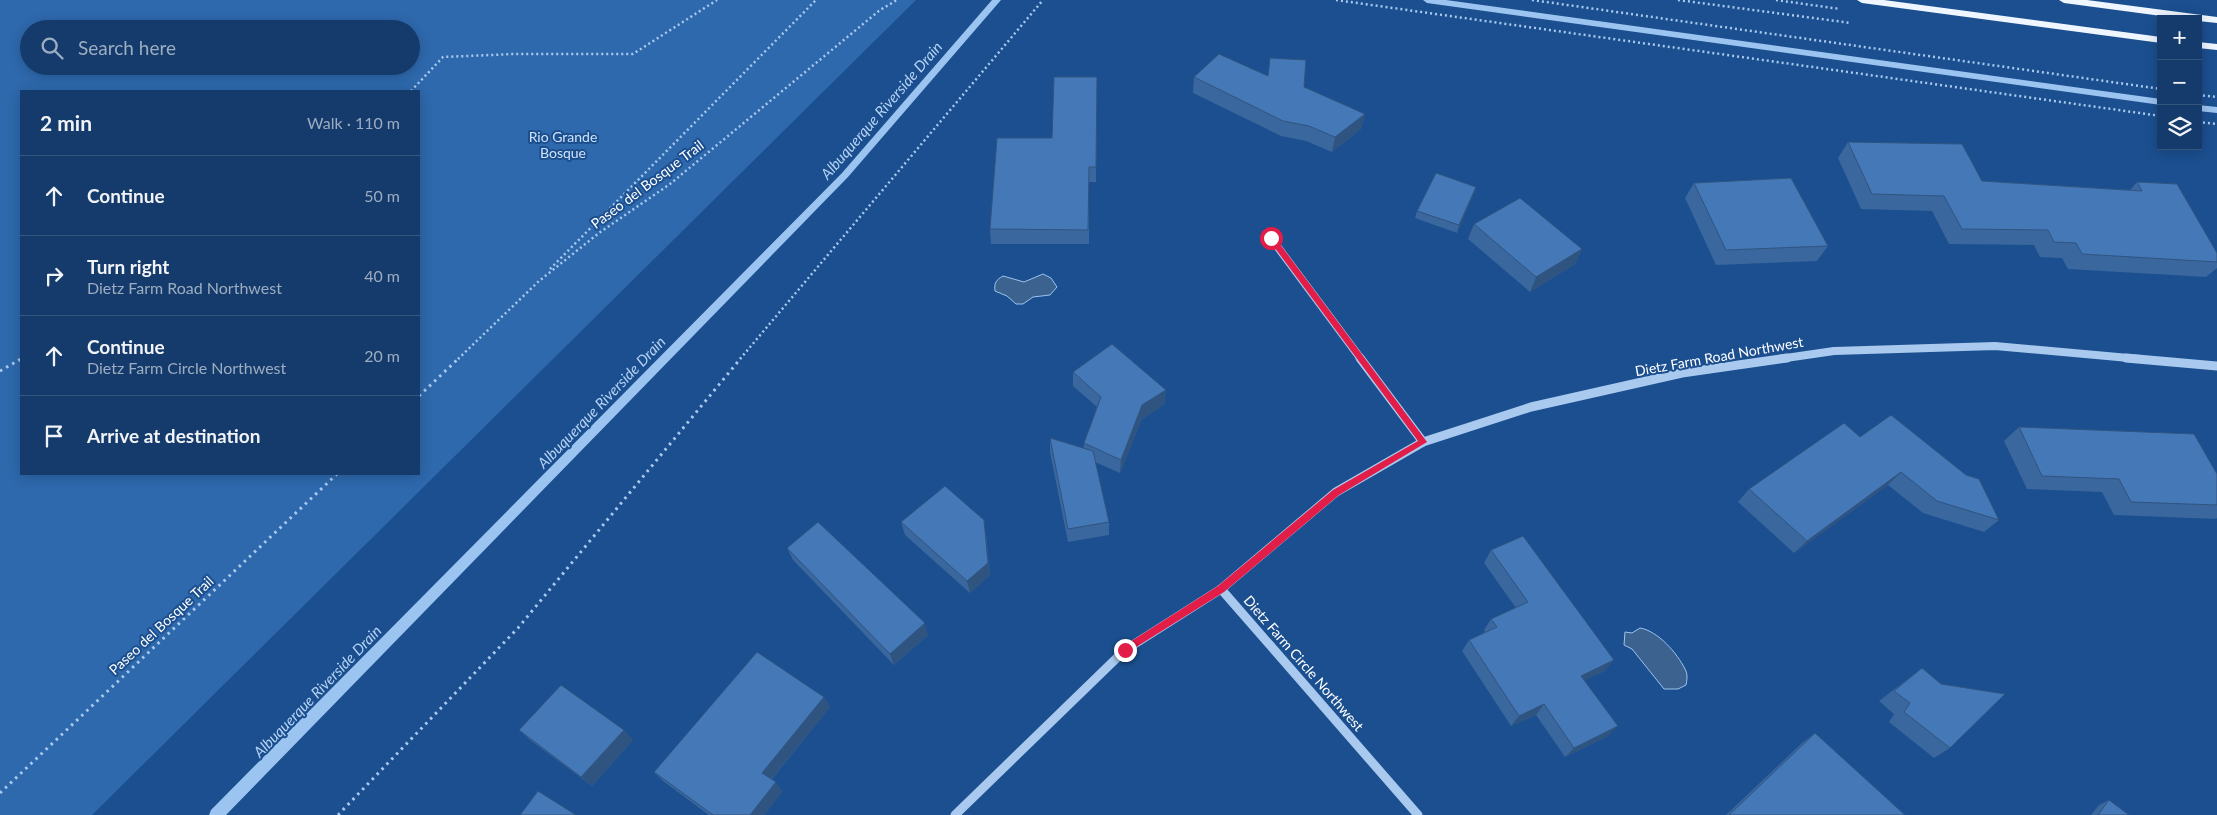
<!DOCTYPE html>
<meta charset="utf-8">
<style>
body{margin:0;font-family:Lato,sans-serif;background:#1d4271;color:#f1f3f6}
.controls{position:absolute;right:15px;top:15px;display:grid;overflow:hidden;border-radius:0px;box-shadow:0 2px 12px #0003}
.controls button{width:45px;height:45px;display:grid;place-items:center;padding:0;border:0;border-bottom:1px solid #33557e;background:#143b6b;color:#f1f3f6;font:25px sans-serif}
.stop{position:absolute;width:15px;height:15px;margin:-11px;border:4px solid #e11d48;border-radius:50%;background:#fff}
.stop.end{background:#e11d48;border-color:#fff;box-shadow:0 1px 5px #0008}
.list{margin:0;padding:0;list-style:none}
h2{display:flex;justify-content:space-between;align-items:center;height:65px;margin:0;padding:0 20px;font-size:21px}
h2 small{font-size:16px;font-weight:400;color:#9dadc1}
.list li{display:grid;grid-template-columns:32px 1fr auto;gap:15px;align-items:center;box-sizing:border-box;height:80px;padding:0 20px;border-top:1px solid #33557e}
.list b{display:block;font-size:19px;white-space:nowrap}
.list p{margin:0;font-size:16px;white-space:nowrap;color:#9dadc1}
.list em{font-size:16px;font-style:normal;color:#9dadc1}
.icon{flex:none;width:28px;height:28px;fill:none;stroke:currentColor;stroke-width:2;stroke-linecap:round;stroke-linejoin:round}
.map{position:relative;flex:none;width:2217px;height:815px;overflow:hidden}
.search{position:absolute;background:#143b6b;box-shadow:0 2px 12px #0003;left:20px;top:20px;width:400px;height:55px;display:flex;align-items:center;gap:12px;box-sizing:border-box;padding:0 18px;border-radius:28px;color:#9dadc1;font-size:19px}
.panel{position:absolute;background:#143b6b;box-shadow:0 2px 12px #0003;left:20px;top:90px;width:400px;height:385px;border-radius:0px}
.map>svg:first-child{display:block}
.green{fill:#2e69ad;fill-rule:evenodd}
.water{fill:#3c6290;stroke:#9cc4f0}
.lines{fill:none;stroke-linecap:round;stroke-linejoin:round}
.stream{fill:#9cc4f0;fill-rule:evenodd}
.path-far1{stroke:#a9c9ee;stroke-width:2.5;stroke-dasharray:2 3;stroke-linecap:butt}
.path{stroke:#a9c9ee;stroke-width:3;stroke-dasharray:2.5 4.5;stroke-linecap:butt}
.minor-far1{stroke:#a9c9ee;stroke-width:8}
.minor{stroke:#a9c9ee;stroke-width:9}
.major{fill:#f0f6ff;fill-rule:evenodd}
.wall{fill:#3a679d}
.shaded-wall{fill:#305480}
.building{fill:#4478b7;stroke:#305480}
.route{fill:#e11d48}
.labels{text-anchor:middle;dominant-baseline:central;stroke-width:4;stroke-linejoin:round;paint-order:stroke}
.park-label{font-size:14px;fill:#cfe3fa;stroke:#1b4f8f}
.street-label{font-size:14px;fill:#fff;stroke:#1b4f8f}
.water-label{font-size:15px;font-style:italic;fill:#b5d3f5;stroke:#1b4f8f}
</style>
<div class="map">
<svg width="2217" height="815" viewBox="0 0 2217 815">
<rect width="100%" height="100%" fill="#1b4f8f"/>
<!-- green -->
<path class="green" d="M0 0H916L92 815H0ZM29 29H411V66H29ZM21 91H419V474H21Z"/>
<!-- water -->
<g class="water">
<path d="M1043 274 1051 278 1057 287 1050 295 1033 297 1023 304H1016L1007 296 995 291C994 283 996 280 1003 276L1024 282Z"/>
<path d="M1640 628C1658 631 1677 653 1685 669 1688 674 1687 680 1686 685L1678 689H1664L1632 649 1624 645 1625 632 1632 633Z"/>
</g>
<g class="lines">
<!-- stream -->
<g class="stream">
<polygon points="992,0 1001,0 848,177 226,815 209,815 211,810 842,173"/>
<polygon points="1423,0 1446,0 2161,99 2161,105 1427,3"/>
<polygon points="2198,105 2217,107 2217,113 2198,111"/>
</g>
<!-- path-far1 -->
<g class="path-far1">
<polyline points="1336,0 2161,116"/>
<polyline points="1532,0 2161,89"/>
<polyline points="1678,0 1851,23"/>
<polyline points="1776,0 1840,9"/>
<polyline points="411,91 443,57 514,54 633,54 717,0"/>
<polyline points="2198,95 2217,97"/>
<polyline points="2198,122 2217,124"/>
<polyline points="550,269 816,0"/>
<polyline points="458,359 539,281 599,233 670,184 880,10 897,0"/>
<polyline points="740,359 1043,0"/>
</g>
<!-- path -->
<g class="path">
<polyline points="0,371 21,359"/>
<polyline points="419,396 459,358"/>
<polyline points="0,793 337,474"/>
<polyline points="338,815 518,628 741,358"/>
</g>
<!-- minor-far1 -->
<g class="minor-far1">
<polyline points="1271,238 1361,359"/>
<polyline points="1779,359 1834,351 1995,346 2140,359"/>
</g>
<!-- minor -->
<g class="minor">
<polyline points="1360,358 1423,442"/>
<polyline points="2126,358 2217,366"/>
<polyline points="1221,589 1418,815"/>
<polyline points="955,815 1125,650 1221,589 1336,492 1423,442 1531,407 1682,373 1787,358"/>
</g>
<!-- major -->
<g class="major">
<polygon points="1857,0 1884,0 2161,37 2161,43 1862,3"/>
<polygon points="2059,0 2087,0 2217,17 2217,23 2198,21 2198,19 2184,19 2064,3"/>
<polygon points="2198,42 2217,44 2217,50 2198,48"/>
</g>
</g>
<!-- wall -->
<g class="wall">
<polygon points="1268,76 1304,87 1365,114 1361,129 1332,152 1306,141 1281,136 1193,93 1194,77"/>
<polygon points="1097,77 1096,182 1089,182 1089,244 991,244 990,229 1052,138"/>
<polygon points="1848,142 1982,181 2130,190 2137,182 2217,253 2217,268 2206,277 2068,269 2062,258 2040,257 2034,245 1949,244 1932,211 1861,209 1838,158"/>
<polygon points="1694,183 1828,246 1817,261 1716,265 1685,198"/>
<polygon points="1476,187 1457,233 1415,218 1417,211"/>
<polygon points="1474,224 1582,249 1575,264 1530,292 1468,239"/>
<polygon points="1073,372 1165,404 1142,419 1120,473 1095,462 1109,522 1109,535 1068,542 1050,452 1050,438 1084,448 1084,443 1097,407 1073,386"/>
<polygon points="2019,427 2217,474 2217,518 2216,519 2114,515 2102,492 2027,489 2004,441"/>
<polygon points="1860,437 1999,520 1984,532 1923,513 1888,485 1794,553 1738,502 1749,489"/>
<polygon points="901,522 986,533 990,575 970,593 905,535"/>
<polygon points="787,548 928,635 894,665 793,560"/>
<polygon points="1491,550 1605,671 1585,680 1608,736 1565,757 1536,715 1511,726 1462,651 1469,640 1485,632 1484,630 1491,619 1516,608 1484,563"/>
<polygon points="1922,668 1950,748 1934,758 1889,722 1894,714 1879,701"/>
<polygon points="824,697 830,707 772,779 776,782 782,792 764,815 709,815 663,781 654,772"/>
<polygon points="519,730 633,740 592,786 530,740"/>
<polygon points="1815,733 1905,815 1726,815 1802,743"/>
<polygon points="2109,800 2129,815 2091,815 2099,805"/>
</g>
<!-- shaded-wall -->
<g class="shaded-wall">
<polygon points="1365,114 1361,129 1332,152 1335,137"/>
<polygon points="1476,187 1474,194 1457,233 1459,225"/>
<polygon points="1582,249 1575,264 1530,292 1536,277"/>
<polygon points="1166,390 1165,404 1142,419 1120,473 1121,460 1142,405"/>
<polygon points="1901,472 1888,485 1794,553 1807,541"/>
<polygon points="984,520 990,575 970,593 967,581"/>
<polygon points="925,623 928,635 894,665 890,654"/>
<polygon points="1614,660 1605,671 1573,686 1581,676"/>
<polygon points="824,697 830,707 769,782 762,773"/>
<polygon points="1544,704 1536,715 1511,726 1519,716"/>
<polygon points="1618,726 1608,736 1565,757 1574,748"/>
<polygon points="624,730 633,740 592,786 581,777"/>
<polygon points="776,782 782,792 764,815 750,815"/>
</g>
<!-- building -->
<g class="building">
<polygon points="1219,54 1268,76 1270,58 1306,60 1304,87 1365,114 1335,137 1309,126 1283,121 1194,77"/>
<polygon points="1054,77 1097,77 1096,167 1089,167 1088,230 990,229 997,138 1052,138"/>
<polygon points="1848,142 1962,144 1982,181 2142,191 2137,182 2177,184 2217,253 2217,262 2082,254 2076,243 2054,242 2048,230 1962,229 1944,196 1872,194"/>
<polygon points="1436,173 1476,187 1459,225 1417,211"/>
<polygon points="1791,178 1828,246 1726,250 1694,183"/>
<polygon points="1520,198 1582,249 1536,277 1474,224"/>
<polygon points="1112,344 1166,390 1142,405 1121,460 1084,443 1101,397 1073,372"/>
<polygon points="1891,415 1966,475 1979,479 1999,520 1937,501 1901,472 1807,541 1749,489 1844,423 1860,437"/>
<polygon points="2019,427 2194,434 2217,474 2217,505 2131,502 2119,479 2042,476"/>
<polygon points="1050,438 1093,451 1109,522 1068,529"/>
<polygon points="945,486 984,520 988,563 967,581 901,522"/>
<polygon points="818,522 925,623 890,654 787,548"/>
<polygon points="1523,536 1614,660 1581,676 1618,726 1574,748 1544,704 1519,716 1469,640 1497,627 1491,619 1528,602 1491,550"/>
<polygon points="757,652 824,697 762,773 776,782 750,815 713,815 654,772"/>
<polygon points="1922,668 1941,684 2005,694 1950,748 1904,712 1910,703 1894,691"/>
<polygon points="561,685 624,730 581,777 519,730"/>
<polygon points="1815,733 1905,815 1729,815"/>
<polygon points="538,791 576,815 520,815"/>
<polygon points="2109,800 2129,815 2098,815"/>
</g>
<!-- route -->
<polygon class="route" points="1271,235 1274,236 1427,442 1339,495 1224,592 1125,654 1122,653 1122,647 1218,586 1333,490 1418,441 1269,240 1269,236"/>
<g class="labels">
<!-- park labels -->
<g class="park-label">
<text x="563" y="136">Rio Grande<tspan x="563" dy="16">Bosque</tspan></text>
</g>
<!-- street labels -->
<g class="street-label">
<text transform="translate(647 184) rotate(-37)">Paseo del Bosque Trail</text>
<text transform="translate(1719 356) rotate(-10)">Dietz Farm Road Northwest</text>
<text transform="translate(161 625) rotate(-43)">Paseo del Bosque Trail</text>
<text transform="translate(1304 663) rotate(49)">Dietz Farm Circle Northwest</text>
</g>
<!-- water labels -->
<g class="water-label">
<text transform="translate(881 110) rotate(-49)">Albuquerque Riverside Drain</text>
<text transform="translate(601 402) rotate(-46)">Albuquerque Riverside Drain</text>
<text transform="translate(317 691) rotate(-46)">Albuquerque Riverside Drain</text>
</g>
</g>
</svg>
<div class="controls">
<button>+</button>
<button>−</button>
<button><svg class="icon" aria-label="layers" viewBox="0 0 24 24"><path d="M12 4l9 5-9 5-9-5zM3 14l9 5 9-5"/></svg></button>
</div>
<div class="stop" style="left:1271px;top:238px"></div>
<div class="stop end" style="left:1125px;top:650px"></div>
<div class="search"><svg class="icon" aria-label="search" viewBox="0 0 24 24"><circle cx="10" cy="10" r="6"/><path d="M15 15l6 6"/></svg>Search here</div>
<section class="panel">
<h2>2 min<small>Walk · 110 m</small></h2>
<ul class="list">
<li><svg class="icon" aria-label="ahead" viewBox="0 0 24 24"><path d="M12 20V5M6 11l6-6 6 6"/></svg><div><b>Continue</b></div><em>50 m</em></li>
<li><svg class="icon" aria-label="right" viewBox="0 0 24 24"><path d="M7 20v-9h11M14 6l5 5-5 5"/></svg><div><b>Turn right</b><p>Dietz Farm Road Northwest</p></div><em>40 m</em></li>
<li><svg class="icon" aria-label="ahead" viewBox="0 0 24 24"><path d="M12 20V5M6 11l6-6 6 6"/></svg><div><b>Continue</b><p>Dietz Farm Circle Northwest</p></div><em>20 m</em></li>
<li><svg class="icon" aria-label="arrive" viewBox="0 0 24 24"><path d="M6 21V4h12l-3 4 3 4H6"/></svg><div><b>Arrive at destination</b></div></li>
</ul>
</section>
</div>
